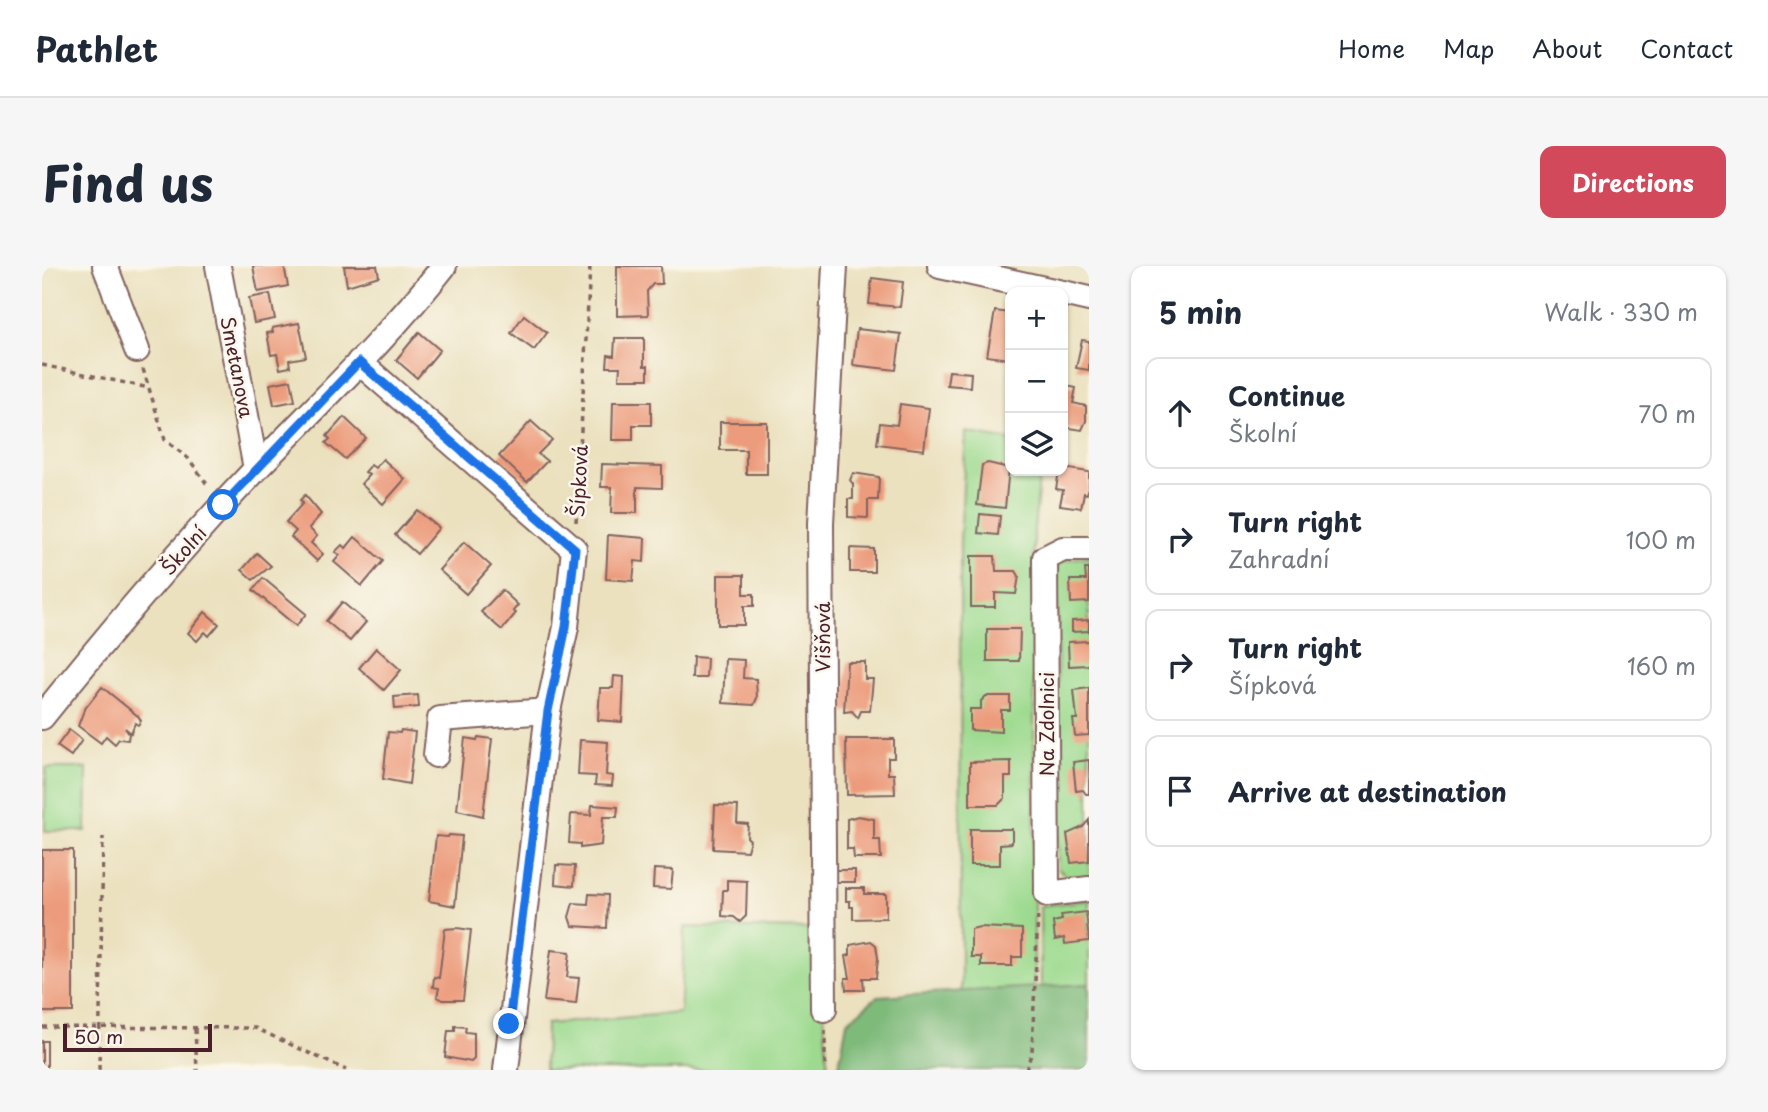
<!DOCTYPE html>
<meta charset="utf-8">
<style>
body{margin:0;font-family:"Playpen Sans",sans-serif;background:#f6f6f7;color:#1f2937}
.controls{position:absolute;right:21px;top:21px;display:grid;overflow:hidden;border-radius:14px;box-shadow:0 2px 5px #0004}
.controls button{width:63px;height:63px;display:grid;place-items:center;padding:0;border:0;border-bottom:2px solid #e0e1e3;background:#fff;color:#1f2937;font:35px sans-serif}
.scale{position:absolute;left:21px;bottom:18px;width:149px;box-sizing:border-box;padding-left:7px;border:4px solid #4a1f2b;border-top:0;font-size:19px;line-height:24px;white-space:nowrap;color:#4a1f2b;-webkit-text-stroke:5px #fbf7ec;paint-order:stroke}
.stop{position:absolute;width:21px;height:21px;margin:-16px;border:5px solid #1a73e8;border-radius:50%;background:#fff}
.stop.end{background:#1a73e8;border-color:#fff;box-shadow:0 2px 7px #0008}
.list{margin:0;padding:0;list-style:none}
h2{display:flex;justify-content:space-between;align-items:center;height:91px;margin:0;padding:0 28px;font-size:30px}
h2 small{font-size:23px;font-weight:400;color:#747a83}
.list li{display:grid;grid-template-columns:46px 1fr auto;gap:21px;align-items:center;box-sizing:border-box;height:112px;margin:0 14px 14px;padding:0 14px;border:2px solid #e0e1e3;border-radius:14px}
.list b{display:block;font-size:26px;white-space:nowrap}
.list p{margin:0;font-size:23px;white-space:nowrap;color:#747a83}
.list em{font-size:23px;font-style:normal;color:#747a83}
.icon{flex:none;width:38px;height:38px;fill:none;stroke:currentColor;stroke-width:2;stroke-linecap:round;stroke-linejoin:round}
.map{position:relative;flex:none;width:1047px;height:804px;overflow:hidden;border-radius:14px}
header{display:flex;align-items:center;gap:42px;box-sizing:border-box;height:98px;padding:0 35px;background:#fff;border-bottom:2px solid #e0e1e3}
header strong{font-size:33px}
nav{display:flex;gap:38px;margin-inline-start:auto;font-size:24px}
.intro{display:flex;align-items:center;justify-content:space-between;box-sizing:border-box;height:168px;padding:0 42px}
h1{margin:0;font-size:49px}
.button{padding:18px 32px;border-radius:14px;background:#d1495b;color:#fff;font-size:24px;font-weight:700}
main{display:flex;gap:42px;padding:0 42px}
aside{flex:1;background:#fff;border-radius:14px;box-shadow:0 2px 5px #0004}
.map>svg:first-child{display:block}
.green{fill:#9dda8f;stroke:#747c5d;stroke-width:2}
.forest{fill:#7eba7a;stroke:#646c52;stroke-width:2}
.building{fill:#ec9b7b}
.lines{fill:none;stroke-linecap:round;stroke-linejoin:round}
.street-casing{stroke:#82635f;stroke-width:28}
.path{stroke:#82635f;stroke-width:3.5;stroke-dasharray:5 5;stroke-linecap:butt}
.street{stroke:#fff;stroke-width:24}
.route{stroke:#1a73e8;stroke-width:9}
.labels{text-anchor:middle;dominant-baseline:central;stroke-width:5;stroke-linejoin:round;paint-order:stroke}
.street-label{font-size:19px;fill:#4a1f2b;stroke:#fbf7ec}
</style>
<header>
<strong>Pathlet</strong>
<nav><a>Home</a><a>Map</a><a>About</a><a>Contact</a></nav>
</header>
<div class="intro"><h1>Find us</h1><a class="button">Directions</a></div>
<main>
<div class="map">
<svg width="1047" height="804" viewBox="0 0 1047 804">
<rect width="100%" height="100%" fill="#fbf7ec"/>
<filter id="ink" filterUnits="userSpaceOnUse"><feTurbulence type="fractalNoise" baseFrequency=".0143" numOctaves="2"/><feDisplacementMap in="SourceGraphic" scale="14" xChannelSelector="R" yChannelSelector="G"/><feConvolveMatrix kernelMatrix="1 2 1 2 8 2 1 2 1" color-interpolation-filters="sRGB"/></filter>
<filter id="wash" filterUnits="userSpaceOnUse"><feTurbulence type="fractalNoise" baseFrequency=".00686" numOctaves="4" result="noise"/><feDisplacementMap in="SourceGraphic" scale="28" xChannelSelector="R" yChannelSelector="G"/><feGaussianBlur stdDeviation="1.57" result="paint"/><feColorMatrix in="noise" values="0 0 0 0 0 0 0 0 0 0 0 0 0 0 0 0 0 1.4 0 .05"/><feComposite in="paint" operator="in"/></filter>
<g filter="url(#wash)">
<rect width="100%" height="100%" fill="#ebe1bf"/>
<!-- green -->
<g class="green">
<polygon points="924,166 968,174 968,205 998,205 992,263 992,722 919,726 918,276"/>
<polygon points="1047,290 1047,613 1032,615 1016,603 1015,300 1019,295"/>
<polygon points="4,502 45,502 44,565 3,565"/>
<polygon points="1047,634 1047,718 999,721 998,640"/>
<polygon points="643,661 776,663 786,804 503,804 504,758 638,747"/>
</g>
<!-- forest -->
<polygon class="forest" points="1047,718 1047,804 798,804 797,799 805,756 836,730"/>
<g id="blocks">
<!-- building -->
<g class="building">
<polygon points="211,0 242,0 246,20 216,26"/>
<polygon points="302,0 335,0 337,10 305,20"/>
<polygon points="575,0 619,0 620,18 611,18 605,25 606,49 575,50"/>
<polygon points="830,12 861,16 858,41 827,38"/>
<polygon points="228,28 233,53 212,57 207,32"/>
<polygon points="953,45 968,47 966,93 945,90"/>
<polygon points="482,49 505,67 492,84 469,67"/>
<polygon points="257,57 264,91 247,94 248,101 238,103 235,88 229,89 225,67 231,66 230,62"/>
<polygon points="815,63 859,68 854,104 811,99"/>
<polygon points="377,66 398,84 375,112 354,94"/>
<polygon points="573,72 602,72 602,100 606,100 606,113 577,113 578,101 565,101 566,89 572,90"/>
<polygon points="1040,74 1047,75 1047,104 1034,102"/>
<polygon points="907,105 929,107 928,121 905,119"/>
<polygon points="249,114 253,135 232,139 228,118"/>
<polygon points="1021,119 1034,122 1031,137 1044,140 1044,155 1040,164 1021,161"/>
<polygon points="571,136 609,136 609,159 591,159 591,174 570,174"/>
<polygon points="858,138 887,142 882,184 835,178 838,157 855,159"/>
<polygon points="302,151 324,172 303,193 284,177 288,173 285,170"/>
<polygon points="489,155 510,174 496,188 505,195 485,216 457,190"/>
<polygon points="678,156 725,156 725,208 704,208 704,184 678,184"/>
<polygon points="341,193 363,213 341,238 319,218 327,209 323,206 329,199 333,202"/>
<polygon points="946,197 967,202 963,242 935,239 940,199"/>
<polygon points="560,198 620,200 620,222 595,221 595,247 569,247 570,221 559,221"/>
<polygon points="1021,202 1047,206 1047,221 1045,228 1042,227 1039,242 1018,239 1021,224 1014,223 1017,205"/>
<polygon points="811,207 837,211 836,234 826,234 826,252 806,251 806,233 811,233 811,218 808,214"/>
<polygon points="263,229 279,248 267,262 275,270 269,277 281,288 275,295 249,271 254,265 244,256 261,237 258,234"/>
<polygon points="375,244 397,262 375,288 353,269"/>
<polygon points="938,248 958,250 956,269 936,267"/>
<polygon points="566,269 603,272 602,296 593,295 591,315 564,313"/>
<polygon points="313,271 341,295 320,320 292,296 298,289 293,286 300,279 304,282"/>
<polygon points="422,276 449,300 424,328 397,304"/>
<polygon points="808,282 832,283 832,306 808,306"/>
<polygon points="215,287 229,300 211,314 200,304"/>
<polygon points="929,290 953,290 954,305 974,305 977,310 974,328 953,327 953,341 929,341"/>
<polygon points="1043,303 1047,303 1047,336 1029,337 1028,314 1044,314"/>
<polygon points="676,309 702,309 702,328 712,328 712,340 702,340 702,359 676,359"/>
<polygon points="221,312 264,348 254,360 211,324"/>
<polygon points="460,324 476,339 471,345 474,347 460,364 439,346"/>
<polygon points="300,336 324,356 308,375 284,355"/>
<polygon points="163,346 177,358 167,370 163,366 155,375 146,367"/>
<polygon points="1047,354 1047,365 1030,366 1030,355"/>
<polygon points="945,363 978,363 977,395 945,395"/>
<polygon points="1047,375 1047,399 1027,400 1026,376"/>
<polygon points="334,382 359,404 342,424 317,402"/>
<polygon points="651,391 665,392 664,412 650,412"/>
<polygon points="683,393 702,394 701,412 714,413 715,432 712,439 681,437"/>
<polygon points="805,396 823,396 823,413 831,413 828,445 819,445 816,452 810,445 802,446"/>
<polygon points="572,410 582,411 580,456 556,454 558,422 571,422"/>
<polygon points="60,421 97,451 99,455 96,459 93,457 89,467 83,462 87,468 86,474 77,473 73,478 64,470 59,477 36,460 42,444"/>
<polygon points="1047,422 1047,469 1033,470 1031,453 1035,453 1032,424"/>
<polygon points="376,429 377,441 353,443 352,431"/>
<polygon points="944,430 968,430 968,444 959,444 959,466 928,464 928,443 939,443 939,435"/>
<polygon points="27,464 40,474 29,490 15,480"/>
<polygon points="359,464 373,466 367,518 341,513 346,466 358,467"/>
<polygon points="436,471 450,473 441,550 415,544 423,472 435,474"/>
<polygon points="804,473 852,473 852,492 846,492 846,508 852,508 853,528 805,529"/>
<polygon points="538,474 566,476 564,509 571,510 570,520 553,519 554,510 536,509"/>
<polygon points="1047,494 1047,528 1044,528 1041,524 1034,525 1031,496"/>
<polygon points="969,495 969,511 963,511 963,532 956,539 928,539 928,496"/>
<polygon points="550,539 576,541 575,551 561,551 559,579 538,582 538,578 527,577 529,548 549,549"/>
<polygon points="673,539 696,540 695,557 706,558 705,571 708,574 705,585 671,583"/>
<polygon points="816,550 832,553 832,574 838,574 839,592 812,592 811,583 805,583 805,553"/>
<polygon points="1047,554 1047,595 1029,597 1025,568 1041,561"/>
<polygon points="928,563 970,563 970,577 958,578 958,599 928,599"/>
<polygon points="407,569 420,570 413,640 387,635 394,570 406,571"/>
<rect x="0" y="584" width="31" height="162"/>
<polygon points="514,599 533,600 532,620 513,618"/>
<polygon points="612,603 631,604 629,623 611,622"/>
<rect x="794" y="604" width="19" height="12"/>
<polygon points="685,614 705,615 704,650 698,656 692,651 680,650 681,624 685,624"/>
<polygon points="804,622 822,622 822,628 844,628 844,652 811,653 811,641 808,641 808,635 804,635"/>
<polygon points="547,628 566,629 565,662 530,660 527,651 531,637 546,638"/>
<polygon points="1044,646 1047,675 1023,678 1022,672 1013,674 1011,656 1020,654 1019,649"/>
<polygon points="938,661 980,663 980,691 970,691 970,700 939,700 939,691 929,691 929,663"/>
<polygon points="415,662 429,664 421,734 401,734 395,731 397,722 391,721 392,711 397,712 403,663"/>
<polygon points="829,675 834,679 836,692 834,712 821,712 822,724 804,724 803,712 808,712 804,690 808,689 808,679"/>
<polygon points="509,684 528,686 525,711 537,712 534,738 502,735"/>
<polygon points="413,760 424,761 423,766 432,767 432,793 429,796 403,791 406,765 413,765"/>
<rect x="0" y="775" width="5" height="29"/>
</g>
</g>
</g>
<g filter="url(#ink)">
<use href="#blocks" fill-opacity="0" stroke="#82635f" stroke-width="2"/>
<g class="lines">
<!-- street casing -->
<g class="street-casing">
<g id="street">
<polyline points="63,0 95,84"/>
<polyline points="176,0 214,203"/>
<polyline points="898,0 1016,26"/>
<polyline points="1021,27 1047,33"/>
<polyline points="317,96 532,283 524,361 506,445 464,804"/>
<polyline points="1047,283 1021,283 1003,292 1005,628 1047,623"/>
<path d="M0 451C68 366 139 282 215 202 278 136 346 72 402 0"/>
<polyline points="394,489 398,453 506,445"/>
<polyline points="782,743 779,257 793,0"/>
</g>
</g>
<!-- path -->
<g class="path">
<polyline points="0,99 107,122"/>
<polyline points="101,103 123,174 147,193 167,221"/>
<polyline points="534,256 548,0"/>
<polyline points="0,761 213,762 304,804"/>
<polyline points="153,763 155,804"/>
<polyline points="783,764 783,804"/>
<polyline points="57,804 61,571"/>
<polyline points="984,804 990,785 996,646"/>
</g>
<!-- street -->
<use href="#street" class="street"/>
</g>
</g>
<g class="lines" filter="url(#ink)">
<!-- route -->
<polyline class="route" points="181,239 317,96 533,283 524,361 506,445 467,758"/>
</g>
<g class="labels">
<!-- street labels -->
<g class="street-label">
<text transform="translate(196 101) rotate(79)">Smetanova</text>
<text transform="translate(536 215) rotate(-87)">Šípková</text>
<text transform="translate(141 284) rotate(-49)">Školní</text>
<text transform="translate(780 371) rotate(-90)">Višňová</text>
<text transform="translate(1004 458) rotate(-90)">Na Zdolnici</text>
</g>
</g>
</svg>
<div class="controls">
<button>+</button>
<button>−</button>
<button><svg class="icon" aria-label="layers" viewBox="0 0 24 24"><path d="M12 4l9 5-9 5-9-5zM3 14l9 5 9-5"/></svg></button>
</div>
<div class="scale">50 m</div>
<div class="stop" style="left:181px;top:239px"></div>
<div class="stop end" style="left:467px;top:758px"></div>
</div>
<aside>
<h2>5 min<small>Walk · 330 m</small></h2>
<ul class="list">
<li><svg class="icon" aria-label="ahead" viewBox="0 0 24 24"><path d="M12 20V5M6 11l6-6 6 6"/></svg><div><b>Continue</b><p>Školní</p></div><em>70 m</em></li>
<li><svg class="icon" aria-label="right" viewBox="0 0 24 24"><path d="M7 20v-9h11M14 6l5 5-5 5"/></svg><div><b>Turn right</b><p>Zahradní</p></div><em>100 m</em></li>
<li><svg class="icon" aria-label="right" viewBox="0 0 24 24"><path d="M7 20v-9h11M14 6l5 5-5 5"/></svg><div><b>Turn right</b><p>Šípková</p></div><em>160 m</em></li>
<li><svg class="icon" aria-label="arrive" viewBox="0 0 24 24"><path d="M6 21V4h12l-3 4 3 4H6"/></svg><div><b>Arrive at destination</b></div></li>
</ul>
</aside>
</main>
